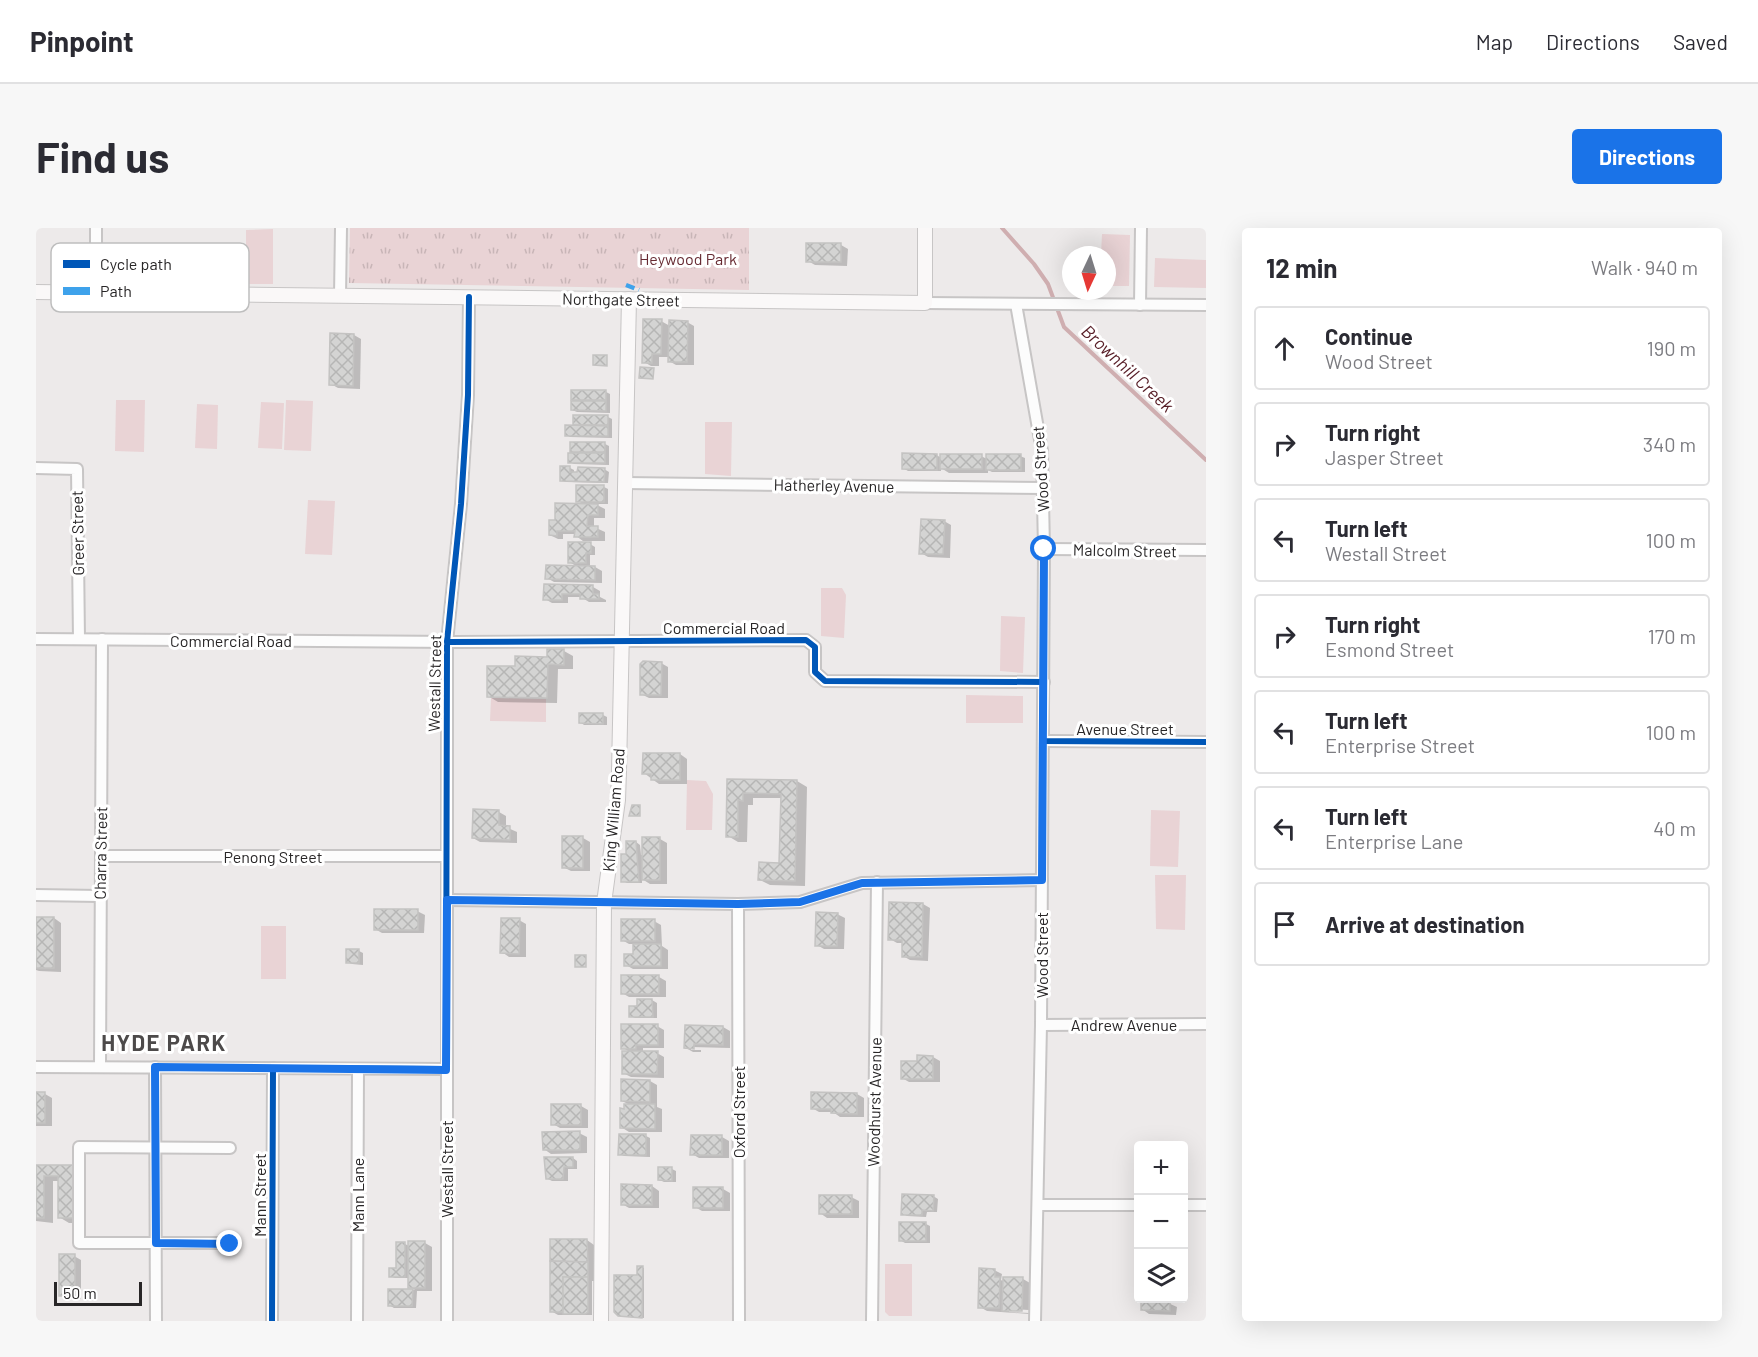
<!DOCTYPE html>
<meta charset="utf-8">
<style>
body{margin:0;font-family:Barlow,sans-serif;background:#f7f7f7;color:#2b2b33}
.controls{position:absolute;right:18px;bottom:18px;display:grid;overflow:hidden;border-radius:6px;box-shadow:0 6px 24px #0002}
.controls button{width:54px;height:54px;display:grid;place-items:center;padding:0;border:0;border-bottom:2px solid #e1e1e2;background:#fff;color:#2b2b33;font:30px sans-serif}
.compass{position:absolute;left:1026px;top:18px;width:54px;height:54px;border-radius:50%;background:#fff;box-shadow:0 6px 24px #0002;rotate:184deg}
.scale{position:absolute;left:18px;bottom:15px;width:88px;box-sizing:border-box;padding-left:6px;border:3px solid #282627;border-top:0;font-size:16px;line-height:21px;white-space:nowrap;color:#282627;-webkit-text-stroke:4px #fff;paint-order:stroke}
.stop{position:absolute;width:18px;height:18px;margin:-14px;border:4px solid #1a73e8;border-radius:50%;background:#fff}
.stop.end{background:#1a73e8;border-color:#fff;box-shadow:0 2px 6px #0008}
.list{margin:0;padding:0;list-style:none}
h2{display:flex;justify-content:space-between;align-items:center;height:78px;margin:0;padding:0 24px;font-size:26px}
h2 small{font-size:20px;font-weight:400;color:#7c7c81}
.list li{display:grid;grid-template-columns:39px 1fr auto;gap:18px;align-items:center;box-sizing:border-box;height:84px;margin:0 12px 12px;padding:0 12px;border:2px solid #e1e1e2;border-radius:6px}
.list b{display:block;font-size:22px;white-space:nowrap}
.list p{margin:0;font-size:20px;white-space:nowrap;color:#7c7c81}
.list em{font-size:20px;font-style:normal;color:#7c7c81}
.icon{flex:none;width:33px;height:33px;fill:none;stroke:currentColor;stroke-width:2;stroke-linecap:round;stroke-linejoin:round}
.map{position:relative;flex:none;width:1170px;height:1093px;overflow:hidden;border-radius:6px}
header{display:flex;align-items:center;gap:36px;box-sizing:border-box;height:84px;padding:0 30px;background:#fff;border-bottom:2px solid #e1e1e2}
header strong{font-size:28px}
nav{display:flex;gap:33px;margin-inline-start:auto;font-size:21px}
.intro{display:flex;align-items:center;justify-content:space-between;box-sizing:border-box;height:144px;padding:0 36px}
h1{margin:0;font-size:42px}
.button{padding:15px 27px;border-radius:6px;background:#1a73e8;color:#fff;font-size:21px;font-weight:700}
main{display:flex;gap:36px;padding:0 36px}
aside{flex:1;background:#fff;border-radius:6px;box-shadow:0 6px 24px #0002}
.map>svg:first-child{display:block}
.green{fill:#e9d3d5}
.park{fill:url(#park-tufts)}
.shadow{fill:#0003}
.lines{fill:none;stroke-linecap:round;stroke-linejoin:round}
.stream{stroke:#cfaeb0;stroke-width:4}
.building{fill:url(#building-cross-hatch);stroke:#c4c3c2;stroke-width:1.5}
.minor-casing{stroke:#c7c5c5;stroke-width:14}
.secondary-casing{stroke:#c7c5c5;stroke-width:16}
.minor{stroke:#fcfcfc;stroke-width:10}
.secondary{stroke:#faf8f8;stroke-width:14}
.quiet{stroke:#3ea2eb;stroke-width:4.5;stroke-dasharray:9 4.5;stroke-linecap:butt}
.cycleway-casing{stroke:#fff;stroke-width:10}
.cycleway{stroke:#0057b8;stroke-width:6}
.route{stroke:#1a73e8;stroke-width:8}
.labels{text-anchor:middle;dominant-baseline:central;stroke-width:6;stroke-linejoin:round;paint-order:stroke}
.park-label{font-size:16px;fill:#672b33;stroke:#fff}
.street-label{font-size:16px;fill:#282627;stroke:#fff}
.water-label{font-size:18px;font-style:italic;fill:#561c25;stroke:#fff}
.district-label{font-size:22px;font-weight:bold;letter-spacing:1.5px;fill:#4d4a4a;stroke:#fff}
.key{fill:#fff;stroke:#bebebe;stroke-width:1.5}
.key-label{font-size:16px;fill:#282627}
</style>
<header>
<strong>Pinpoint</strong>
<nav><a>Map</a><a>Directions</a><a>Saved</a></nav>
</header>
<div class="intro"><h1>Find us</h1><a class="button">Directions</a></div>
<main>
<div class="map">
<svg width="1170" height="1093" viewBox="0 0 1170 1093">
<defs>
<pattern id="park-tufts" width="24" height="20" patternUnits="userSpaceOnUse" patternTransform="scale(1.5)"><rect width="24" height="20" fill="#e9d3d5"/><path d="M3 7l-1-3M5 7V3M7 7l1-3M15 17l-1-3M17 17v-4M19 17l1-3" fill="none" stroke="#c8b5b7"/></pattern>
<pattern id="building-cross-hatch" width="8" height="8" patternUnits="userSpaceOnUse" patternTransform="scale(1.5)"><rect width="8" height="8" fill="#d4d4d3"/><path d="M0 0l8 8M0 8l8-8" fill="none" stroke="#b6b6b5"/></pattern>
</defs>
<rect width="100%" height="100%" fill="#edeaea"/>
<!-- green -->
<g class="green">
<polygon points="237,1 237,56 210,56 210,2"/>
<polygon points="1066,6 1094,7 1093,58 1071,58 1071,27 1065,27"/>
<polygon points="1119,30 1170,32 1170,60 1118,59"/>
<polygon points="80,172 109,172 108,224 79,223"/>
<polygon points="250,172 277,173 275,223 248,222"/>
<polygon points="225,174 248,175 246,221 222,220"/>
<polygon points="161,176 182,177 181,221 159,220"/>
<polygon points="669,194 696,194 695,248 669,246"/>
<polygon points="272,272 299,273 296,327 269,326"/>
<polygon points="785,360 806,360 810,367 808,410 785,408"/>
<polygon points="965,388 989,389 987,445 964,443"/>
<polygon points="930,467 987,468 987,495 930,495"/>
<polygon points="455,470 510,471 510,494 454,493"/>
<polygon points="651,552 670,553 677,566 676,602 650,602"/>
<polygon points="1115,582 1144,583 1142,639 1114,638"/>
<polygon points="1119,647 1150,647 1149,702 1120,701"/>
<rect x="225" y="698" width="25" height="53"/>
<polygon points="849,1036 876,1036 876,1088 853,1088 849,1084"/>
</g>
<!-- park -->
<polygon class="park" points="314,0 713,0 713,62 313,55"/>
<!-- shadow -->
<g class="shadow">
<polygon points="805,17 812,21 811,38 779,37 772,33"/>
<polygon points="625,93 634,98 651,94 658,98 658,137 640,137 633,133 633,129 623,129 623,138 615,138 608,134"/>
<polygon points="296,107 318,107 325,111 324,161 302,160 295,156"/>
<polygon points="537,163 570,164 574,166 574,185 541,184 536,182"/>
<polygon points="539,188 572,189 576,191 576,210 534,209 530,207 538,199"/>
<polygon points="536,215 569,216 573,218 573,237 538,236 533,234"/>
<polygon points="900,227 906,230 945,228 951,231 984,228 989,230 989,244 956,244 952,242 952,245 913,245 905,240 905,243 872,243 867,240"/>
<polygon points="525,239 534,240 538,242 538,245 568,241 573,244 572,255 530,254 525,252"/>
<polygon points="568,259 572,261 572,276 559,276 569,281 569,290 558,290 558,299 569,304 569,313 547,313 540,308 540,306 527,306 527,311 522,311 514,307 520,294 549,277 542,273"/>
<polygon points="908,293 915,297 914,330 892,329 885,325"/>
<polygon points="554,316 559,319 559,327 554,327 554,339 559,339 566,343 566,355 518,354 511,350 542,339 533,334"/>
<polygon points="509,358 557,359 564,363 564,369 570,372 570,374 553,374 545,369 532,369 532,375 516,375 509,371"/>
<polygon points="528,423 537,428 537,441 522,441 521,475 462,474 452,468 481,440 512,430"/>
<polygon points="625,435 632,439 632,470 613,470 605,466"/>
<polygon points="567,487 571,489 571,497 548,497 544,494"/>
<polygon points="608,526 644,526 651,531 651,556 623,556 616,551 608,545"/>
<polygon points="693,552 761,553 771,559 769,658 734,657 724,652 745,636 746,570 717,570 717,577 712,577 711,614 702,614 692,608"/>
<polygon points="463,584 470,588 470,599 481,604 481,615 444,614 437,610"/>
<polygon points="547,610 554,614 554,643 535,643 527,639"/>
<polygon points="608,610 624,611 631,615 631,656 614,656 606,651 606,655 591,655 587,653 591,628 600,614 604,617 605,627 608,627"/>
<polygon points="887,676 894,680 892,733 874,732 867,728 868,715 861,715 854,711"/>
<polygon points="381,683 389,687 388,705 346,705 339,701"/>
<polygon points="801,686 809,690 808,721 788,721 781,717"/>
<polygon points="0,690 18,690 25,695 25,744 3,743 0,742"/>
<polygon points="483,692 490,696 490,729 473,729 466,724"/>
<polygon points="618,693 625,697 626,718 632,722 632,741 597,741 590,737 598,728 598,716 593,716 586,712"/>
<polygon points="323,723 327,725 327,737 316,736 311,734"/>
<polygon points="623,749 630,753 630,769 593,769 586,765"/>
<polygon points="616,772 621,775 621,790 599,790 594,788 602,780 602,773"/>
<polygon points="621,798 628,802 628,820 607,820 607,824 621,825 628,829 628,850 595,849 587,845 594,824 587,820"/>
<polygon points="687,799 694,803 694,820 655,819 655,822 665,822 665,824 657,824 650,820"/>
<polygon points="882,829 897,829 904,833 904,854 873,854 866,850 882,835"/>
<polygon points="614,853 621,857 621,879 626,881 626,904 593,904 585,899 590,882 594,877 586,873"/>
<polygon points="0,866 9,866 16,870 16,898 0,898"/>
<polygon points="821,866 828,870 828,889 804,889 797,884 783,884 776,880"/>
<polygon points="545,878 552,882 552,900 524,900 517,896"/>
<polygon points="543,905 551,909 551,925 515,926 508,921"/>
<polygon points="610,908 614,910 614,929 588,928 584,926"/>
<polygon points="686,909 693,913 693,930 663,930 656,926"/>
<polygon points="537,930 541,933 541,941 532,941 532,953 516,953 512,951"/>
<polygon points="0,938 38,938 48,995 33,995 23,989 23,953 17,953 17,995 0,993"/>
<polygon points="636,941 640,943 640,954 628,954 624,952"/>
<polygon points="616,958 623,963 623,980 593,980 586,976"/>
<polygon points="687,961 694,965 694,983 666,983 659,979"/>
<polygon points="897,968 902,971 901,984 891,984 890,989 871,988 867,986"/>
<polygon points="815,969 823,973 823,990 791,990 784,985"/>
<polygon points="864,996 890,996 894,998 894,1015 869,1015 864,1012"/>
<polygon points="551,1012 558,1017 559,1053 556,1053 556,1087 522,1087 515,1083"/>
<polygon points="389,1015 396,1019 396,1063 381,1063 380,1080 358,1080 353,1077 353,1062 379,1062 373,1059 373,1050 359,1050 354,1048 362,1041 369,1016 373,1018"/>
<polygon points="38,1028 45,1032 45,1071 31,1071 24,1067"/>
<polygon points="606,1039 608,1040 608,1090 585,1088 583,1087"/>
<polygon points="958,1042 966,1046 965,1052 968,1054 987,1051 994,1055 993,1082 973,1081 973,1084 993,1085 993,1086 951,1083 944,1079"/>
<polygon points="1107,1070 1132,1070 1132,1075 1141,1079 1140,1087 1113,1086 1106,1081"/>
</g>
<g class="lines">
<!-- stream -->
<polyline class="stream" points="966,0 998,36 1012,56 1028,99 1170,232"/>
</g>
<!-- building -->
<g class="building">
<rect x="770" y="15" width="35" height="19"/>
<polygon points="607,91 626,91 625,126 616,126 616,135 606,135"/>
<polygon points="633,92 652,93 651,134 632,134"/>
<polygon points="294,105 318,106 317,158 293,157"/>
<polygon points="557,127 571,127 571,138 557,137"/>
<polygon points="604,139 618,140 617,151 603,150"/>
<rect x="535" y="162" width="35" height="10"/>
<polygon points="535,173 570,173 570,183 535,182"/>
<rect x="537" y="187" width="35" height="10"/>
<polygon points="529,197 572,198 572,208 529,208"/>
<rect x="534" y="214" width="35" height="10"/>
<rect x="532" y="225" width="37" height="10"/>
<polygon points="866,225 901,226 901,242 866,241"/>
<rect x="904" y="226" width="42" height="15"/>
<rect x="950" y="226" width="35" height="16"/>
<polygon points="524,238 534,238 534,244 541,244 542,239 569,240 568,254 524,253"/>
<rect x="540" y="257" width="28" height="17"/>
<polygon points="519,275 562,276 562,287 552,287 551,298 562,298 562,309 538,309 539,303 521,303 521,308 513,307 513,292 519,292"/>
<polygon points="885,291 909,292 907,326 883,326"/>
<polygon points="532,314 555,314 555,325 550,325 550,335 532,335"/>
<polygon points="510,337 559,338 559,352 509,351"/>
<polygon points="508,356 557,357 557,366 563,366 563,371 544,371 544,366 526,366 526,372 507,372"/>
<polygon points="511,421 528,421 528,437 512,436 511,470 451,469 451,438 479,438 479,428 511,429"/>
<polygon points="607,433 626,434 625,467 604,467 604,436"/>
<polygon points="543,485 567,485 567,496 543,495"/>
<polygon points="607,525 644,525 644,552 615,552 615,546 606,546"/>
<polygon points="691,551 761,552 759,653 722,652 723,634 743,635 745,566 707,565 707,573 702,572 702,609 690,609"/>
<polygon points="596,577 604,577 604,588 593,588"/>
<polygon points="437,581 463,582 463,597 474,598 474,612 436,610"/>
<rect x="526" y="608" width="21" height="32"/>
<rect x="606" y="609" width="18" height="43"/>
<polygon points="590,613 600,613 603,654 585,654 585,626 590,626"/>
<polygon points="853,674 887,675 886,729 866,729 866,712 852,712"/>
<rect x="338" y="681" width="44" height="21"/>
<polygon points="780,684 802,685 801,718 779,718"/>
<rect x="0" y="689" width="18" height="51"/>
<polygon points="465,690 484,690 483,726 464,725"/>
<rect x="585" y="691" width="34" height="22"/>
<polygon points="597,716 625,716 625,738 588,738 588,726 597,726"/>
<rect x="310" y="721" width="13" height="14"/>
<rect x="539" y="727" width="11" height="12"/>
<rect x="585" y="747" width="38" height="19"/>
<polygon points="601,771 616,771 617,789 593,789 593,778 601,778"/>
<polygon points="585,796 622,796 622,817 600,817 600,821 585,821"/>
<polygon points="649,797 687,798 687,817 658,816 658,821 648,820"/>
<polygon points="586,823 622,823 621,846 586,846"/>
<polygon points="881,827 897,828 897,851 865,851 865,833 881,833"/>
<polygon points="585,851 614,852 614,874 585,873"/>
<rect x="0" y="864" width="9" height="31"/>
<polygon points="775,864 821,865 821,886 795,885 795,881 775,881"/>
<rect x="515" y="876" width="30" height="21"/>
<polygon points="588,876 619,876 619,901 584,900 584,880 588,881"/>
<polygon points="544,903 544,922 507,922 506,904"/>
<polygon points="583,906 610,906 610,927 582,927"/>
<polygon points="655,907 686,907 686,927 654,927"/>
<polygon points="508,929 537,929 537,939 528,939 527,951 510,951"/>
<polygon points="0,937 38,937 38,990 22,990 22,948 8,948 8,990 0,990"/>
<polygon points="622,939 636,939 636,953 622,952"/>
<polygon points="585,956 616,957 616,977 585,977"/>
<rect x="657" y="959" width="30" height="21"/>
<polygon points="866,966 898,967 897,983 886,982 886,987 865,987"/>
<rect x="783" y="967" width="33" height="19"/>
<rect x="863" y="994" width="27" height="19"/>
<polygon points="514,1011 551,1011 552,1034 514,1033"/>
<rect x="372" y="1013" width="17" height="47"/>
<polygon points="360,1014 369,1014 369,1049 353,1049 353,1040 360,1040"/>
<rect x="23" y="1026" width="16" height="42"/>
<polygon points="514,1033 552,1034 552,1049 527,1049 527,1084 514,1084"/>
<polygon points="601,1038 607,1038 606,1090 582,1088 578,1084 578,1047 601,1047"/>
<polygon points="943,1040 959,1041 959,1049 964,1049 963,1080 942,1080"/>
<polygon points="527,1049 552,1049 552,1084 549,1086 527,1086"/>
<polygon points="967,1049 987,1049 986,1083 966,1083"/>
<polygon points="352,1061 377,1061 376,1078 352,1078"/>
<polygon points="1105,1070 1125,1070 1125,1073 1134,1074 1134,1083 1105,1082"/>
</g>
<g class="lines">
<!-- minor casing -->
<g class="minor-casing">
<g id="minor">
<polyline points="60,65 60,0"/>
<polyline points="304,68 305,0"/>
<polyline points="889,75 1170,77"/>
<polyline points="980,76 1006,223 1008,321 1005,797 999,1093"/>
<polyline points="1104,77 1105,0"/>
<polyline points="0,240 41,241 43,411"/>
<polyline points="589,255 1007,260"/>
<polyline points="1008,321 1170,322"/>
<polyline points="0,411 419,414 770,412 779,419 779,444 789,453 1008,454"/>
<polyline points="1007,513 1170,514"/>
<polyline points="65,628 410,628"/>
<polyline points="0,667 63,668"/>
<polyline points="411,672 702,676 764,674 826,655 1006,652"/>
<polyline points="702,676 703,1093"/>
<polyline points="1005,797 1170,796"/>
<polyline points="0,839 410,841"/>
<polyline points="64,839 66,411"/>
<polyline points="119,839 120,1093"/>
<polyline points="194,920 43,919 43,1015 194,1015"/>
<polyline points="1002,977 1102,977"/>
<polyline points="1148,977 1170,977"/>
<polyline points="236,1093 237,840"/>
<polyline points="321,1093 322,841"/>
<polyline points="411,1093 411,414 425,276 432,167 433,69"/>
<polyline points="836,1093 841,654"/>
</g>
</g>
<!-- secondary casing -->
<g class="secondary-casing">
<g id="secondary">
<polyline points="0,64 889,75 889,0"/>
<polyline points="565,1093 568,675 582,572 583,543 593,71"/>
</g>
</g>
<!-- minor -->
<use href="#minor" class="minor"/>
<!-- secondary -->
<use href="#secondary" class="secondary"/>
<!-- quiet -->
<polyline class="quiet" points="590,57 603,62"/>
<!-- cycleway casing -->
<g class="cycleway-casing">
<g id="cycleway">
<polyline points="411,414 770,412 779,419 779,444 789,453 1008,454 1007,513 1170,514"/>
<polyline points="236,1093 237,840 410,841 411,414 425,276 432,167 433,69"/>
</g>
</g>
<!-- cycleway -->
<use href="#cycleway" class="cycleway"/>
</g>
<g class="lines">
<!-- route -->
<polyline class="route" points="194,1016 120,1015 119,839 410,842 411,672 702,676 764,674 826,655 1006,652 1008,321"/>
</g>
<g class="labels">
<!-- park labels -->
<g class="park-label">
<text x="652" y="30">Heywood Park</text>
</g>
<!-- street labels -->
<g class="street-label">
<text transform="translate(585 71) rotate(1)">Northgate Street</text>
<text transform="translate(1004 241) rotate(-94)">Wood Street</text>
<text transform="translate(798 257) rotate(1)">Hatherley Avenue</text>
<text transform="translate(41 305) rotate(-91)">Greer Street</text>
<text transform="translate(1089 322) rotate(1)">Malcolm Street</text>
<text x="688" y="399">Commercial Road</text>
<text x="195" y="412">Commercial Road</text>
<text transform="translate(398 455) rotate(-89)">Westall Street</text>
<text x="1089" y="500">Avenue Street</text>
<text transform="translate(577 582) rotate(-85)">King William Road</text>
<text transform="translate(64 625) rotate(-89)">Charra Street</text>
<text x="237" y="628">Penong Street</text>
<text transform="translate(1005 727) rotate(-90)">Wood Street</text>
<text x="1088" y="796">Andrew Avenue</text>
<text transform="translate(838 874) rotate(-89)">Woodhurst Avenue</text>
<text transform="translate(702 884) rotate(-90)">Oxford Street</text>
<text transform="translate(410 941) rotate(-90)">Westall Street</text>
<text transform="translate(223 967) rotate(-90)">Mann Street</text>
<text transform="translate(321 967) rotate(-90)">Mann Lane</text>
</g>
<!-- water labels -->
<g class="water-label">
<text transform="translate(1092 140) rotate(43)">Brownhill Creek</text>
</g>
<!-- district labels -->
<g class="district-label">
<text x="128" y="814">HYDE PARK</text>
</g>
</g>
<!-- legend -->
<rect x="15" y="15" width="198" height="69" rx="9" class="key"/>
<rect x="27" y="32" width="27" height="8" fill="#0057b8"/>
<rect x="27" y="59" width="27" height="8" fill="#3ea2eb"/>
<g class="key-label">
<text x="64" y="42">Cycle path</text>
<text x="64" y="69">Path</text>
</g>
</svg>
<div class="controls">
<button>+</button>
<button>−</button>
<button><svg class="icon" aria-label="layers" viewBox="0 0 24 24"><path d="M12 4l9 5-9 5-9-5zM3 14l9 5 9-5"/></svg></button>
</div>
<svg class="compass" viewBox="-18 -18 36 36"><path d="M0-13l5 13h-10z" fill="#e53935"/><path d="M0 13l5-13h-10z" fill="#7c7c81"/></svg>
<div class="scale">50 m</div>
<div class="stop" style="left:1008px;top:321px"></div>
<div class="stop end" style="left:194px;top:1016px"></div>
</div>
<aside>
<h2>12 min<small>Walk · 940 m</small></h2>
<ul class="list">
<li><svg class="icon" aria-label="ahead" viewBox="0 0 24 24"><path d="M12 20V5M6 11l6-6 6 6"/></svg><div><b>Continue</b><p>Wood Street</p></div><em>190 m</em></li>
<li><svg class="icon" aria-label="right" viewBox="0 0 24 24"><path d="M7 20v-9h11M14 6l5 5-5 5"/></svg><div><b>Turn right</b><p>Jasper Street</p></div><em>340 m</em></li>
<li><svg class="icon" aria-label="left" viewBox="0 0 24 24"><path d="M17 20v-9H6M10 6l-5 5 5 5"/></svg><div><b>Turn left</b><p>Westall Street</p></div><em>100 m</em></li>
<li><svg class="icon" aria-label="right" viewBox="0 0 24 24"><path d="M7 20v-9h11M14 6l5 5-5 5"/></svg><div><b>Turn right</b><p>Esmond Street</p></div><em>170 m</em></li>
<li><svg class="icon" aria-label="left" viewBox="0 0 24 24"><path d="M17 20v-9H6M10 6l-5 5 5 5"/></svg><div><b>Turn left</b><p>Enterprise Street</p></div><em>100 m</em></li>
<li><svg class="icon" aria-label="left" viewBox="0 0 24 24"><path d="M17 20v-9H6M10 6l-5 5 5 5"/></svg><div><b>Turn left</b><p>Enterprise Lane</p></div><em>40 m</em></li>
<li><svg class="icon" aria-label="arrive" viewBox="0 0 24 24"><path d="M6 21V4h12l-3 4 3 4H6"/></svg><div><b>Arrive at destination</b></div></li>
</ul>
</aside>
</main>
